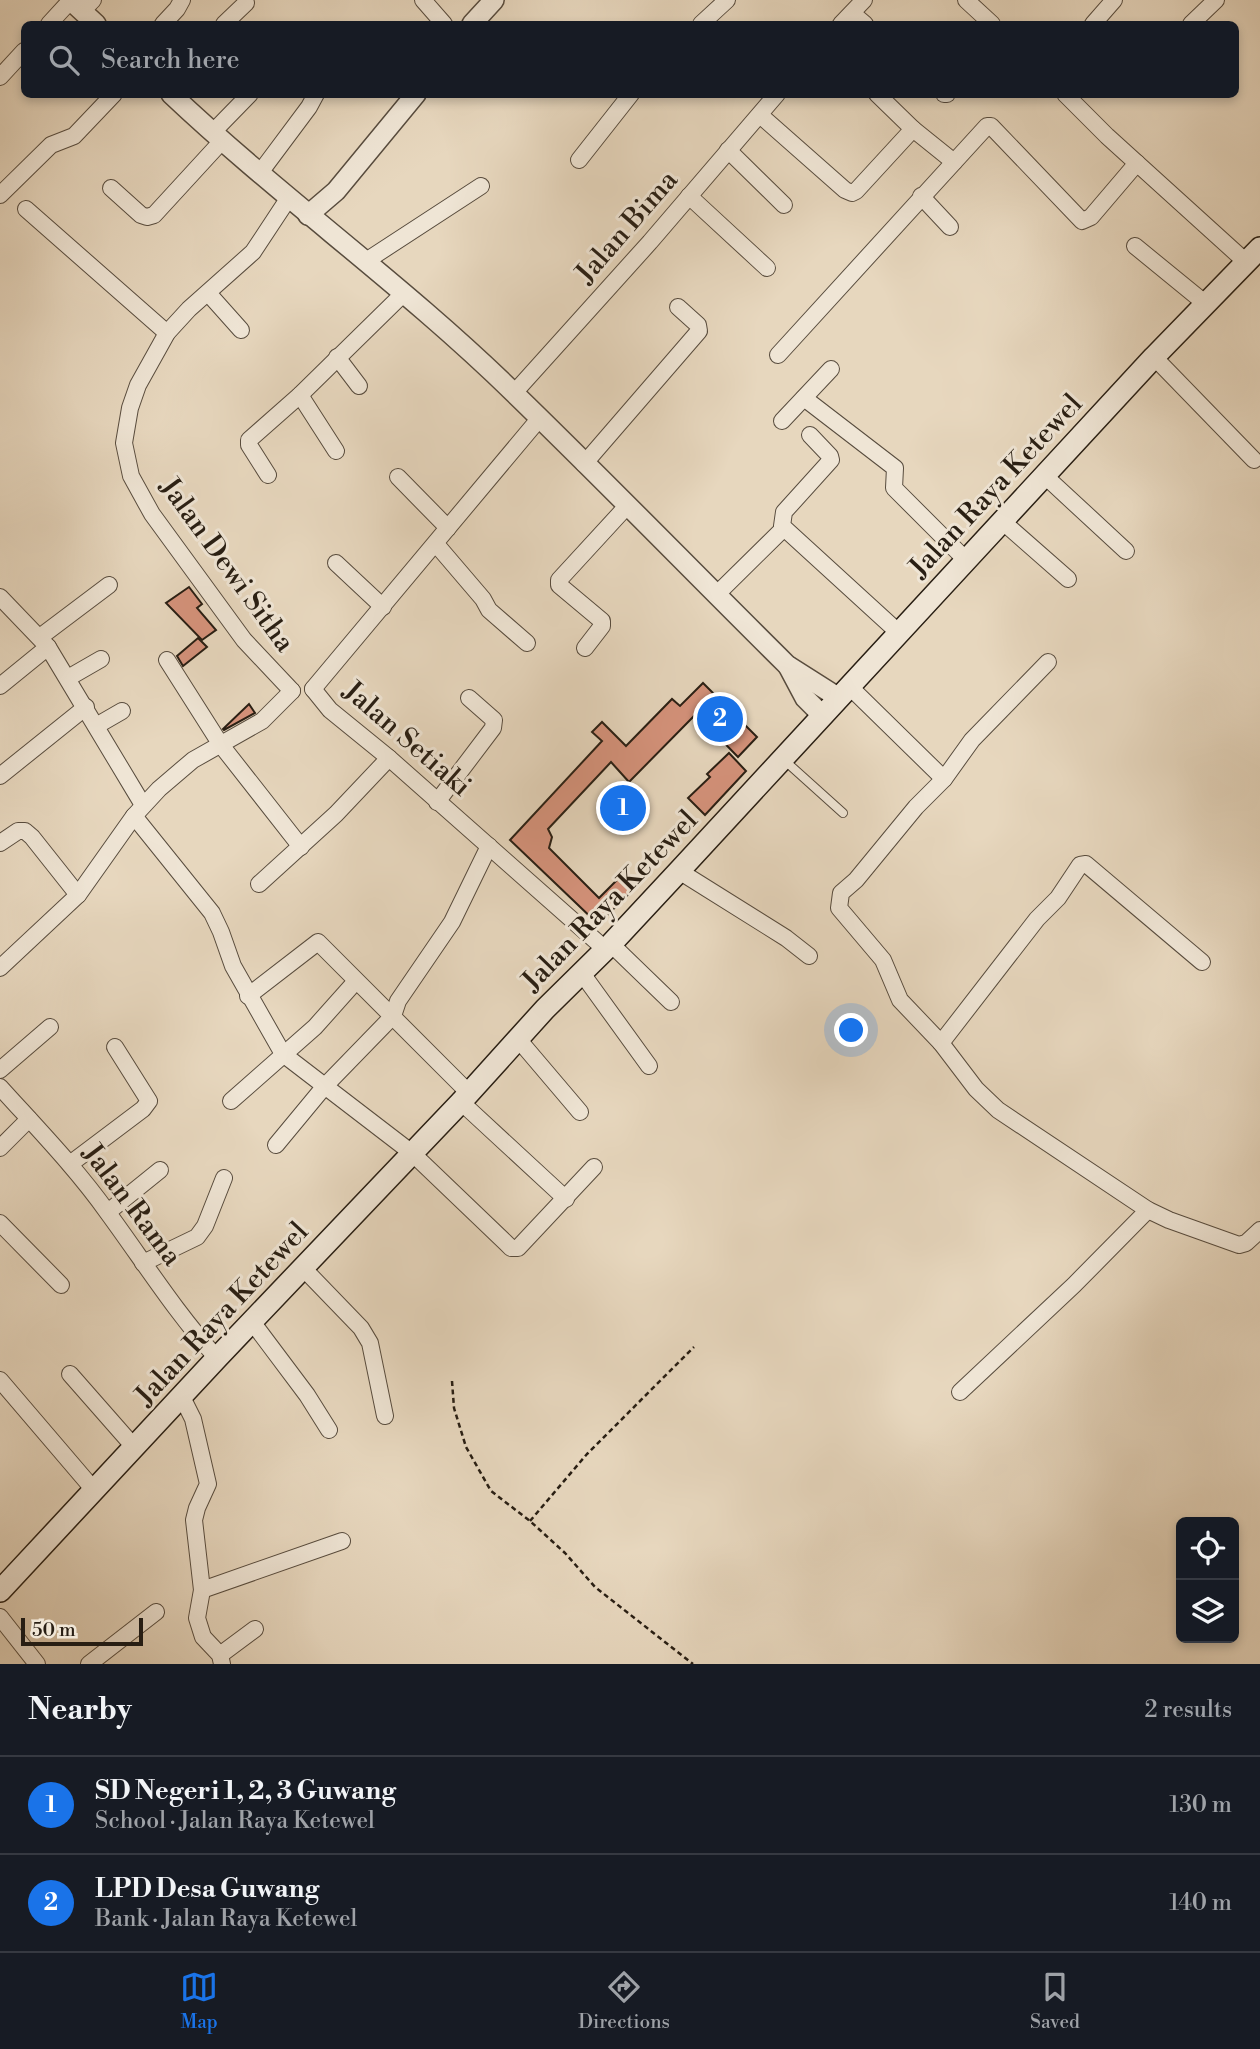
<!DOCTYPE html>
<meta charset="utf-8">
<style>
body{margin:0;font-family:"Libre Bodoni",serif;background:#20242c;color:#f1f3f6}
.controls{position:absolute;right:21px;bottom:21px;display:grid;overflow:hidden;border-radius:10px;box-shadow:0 4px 10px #0003}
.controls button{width:63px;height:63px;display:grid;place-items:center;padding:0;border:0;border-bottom:2px solid #363941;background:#171b24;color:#f1f3f6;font:35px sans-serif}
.scale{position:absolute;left:21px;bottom:18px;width:122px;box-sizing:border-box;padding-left:7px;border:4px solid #281e13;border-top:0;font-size:19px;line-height:24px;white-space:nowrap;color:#281e13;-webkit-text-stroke:5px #efe5d5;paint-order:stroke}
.you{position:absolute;left:852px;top:1031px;width:24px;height:24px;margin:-18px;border:5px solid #fff;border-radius:50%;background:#1a73e8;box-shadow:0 0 0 10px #1a73e833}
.badge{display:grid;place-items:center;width:46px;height:46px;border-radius:50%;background:#1a73e8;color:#fff;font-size:23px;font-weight:700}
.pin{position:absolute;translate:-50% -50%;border:4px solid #fff;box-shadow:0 2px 7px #0006}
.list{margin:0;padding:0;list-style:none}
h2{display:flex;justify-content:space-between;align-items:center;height:91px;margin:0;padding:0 28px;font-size:30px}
h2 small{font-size:23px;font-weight:400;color:#9ea1a6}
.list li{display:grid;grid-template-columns:46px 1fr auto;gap:21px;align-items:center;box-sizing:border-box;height:98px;padding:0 28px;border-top:2px solid #363941}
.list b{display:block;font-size:26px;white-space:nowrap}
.list p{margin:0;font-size:23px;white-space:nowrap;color:#9ea1a6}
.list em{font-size:23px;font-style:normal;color:#9ea1a6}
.icon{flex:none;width:38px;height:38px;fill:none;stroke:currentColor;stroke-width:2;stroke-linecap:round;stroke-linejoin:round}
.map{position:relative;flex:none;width:1260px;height:1664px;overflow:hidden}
.search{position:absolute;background:#171b24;box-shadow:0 4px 10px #0003;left:21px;right:21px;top:21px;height:77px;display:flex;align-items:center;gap:18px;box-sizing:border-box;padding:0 24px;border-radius:10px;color:#9ea1a6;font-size:26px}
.sheet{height:287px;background:#171b24}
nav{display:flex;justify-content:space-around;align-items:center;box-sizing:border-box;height:98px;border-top:2px solid #363941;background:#171b24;font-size:19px;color:#9ea1a6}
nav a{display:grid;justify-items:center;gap:4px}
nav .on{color:#1a73e8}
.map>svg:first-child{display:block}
.building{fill:#d6937c;stroke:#281e13;stroke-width:2}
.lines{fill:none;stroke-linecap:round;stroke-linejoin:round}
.service-casing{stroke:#584c3e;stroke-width:10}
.minor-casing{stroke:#584c3e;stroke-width:18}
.tertiary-casing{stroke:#584c3e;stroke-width:22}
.secondary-casing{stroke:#281e13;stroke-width:24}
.path{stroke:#281e13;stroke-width:2.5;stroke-dasharray:5 3.5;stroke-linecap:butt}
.service{stroke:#efe5d5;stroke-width:8}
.minor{stroke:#efe5d5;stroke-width:16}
.tertiary{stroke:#efe5d5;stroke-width:19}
.secondary{stroke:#efe5d5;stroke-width:21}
.labels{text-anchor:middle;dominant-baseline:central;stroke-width:6;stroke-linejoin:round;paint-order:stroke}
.street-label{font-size:28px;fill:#281e13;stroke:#efe5d5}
</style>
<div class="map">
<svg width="1260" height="1664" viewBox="0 0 1260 1664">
<rect width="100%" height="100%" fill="#e7d7be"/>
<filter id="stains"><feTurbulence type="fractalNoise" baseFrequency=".00286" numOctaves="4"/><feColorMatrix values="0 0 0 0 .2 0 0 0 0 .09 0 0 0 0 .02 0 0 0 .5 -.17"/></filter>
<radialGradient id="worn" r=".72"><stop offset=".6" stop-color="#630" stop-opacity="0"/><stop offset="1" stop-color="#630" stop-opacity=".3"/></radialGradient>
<!-- building -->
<g class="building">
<polygon points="189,587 202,604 197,608 216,630 202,640 166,603"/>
<polygon points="198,638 207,647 183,666 177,656"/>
<polygon points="703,683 757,737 738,757 696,714 629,782 611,762 548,829 552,837 549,848 599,898 625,872 638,885 598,924 510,840 602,741 592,732 602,722 626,746 672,699 680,706"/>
<polygon points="249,704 255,713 224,730 223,729"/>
<polygon points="729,753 746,771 705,815 688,798 710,777 707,774"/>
</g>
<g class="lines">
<!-- service casing -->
<g class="service-casing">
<polyline id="service" points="783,759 843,813"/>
</g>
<!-- minor casing -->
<g class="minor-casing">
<g id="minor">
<polyline points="423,0 444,24"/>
<polyline points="966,0 992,24"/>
<polyline points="82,11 93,0"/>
<polyline points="852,13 865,24"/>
<polyline points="49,24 71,0"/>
<polyline points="163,24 177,9 182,0"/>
<polyline points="224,24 246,3"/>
<polyline points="701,24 727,0"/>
<polyline points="841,24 864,0"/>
<polyline points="1093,24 1114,0"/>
<polyline points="1191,24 1216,0"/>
<polyline points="0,77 24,51"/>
<polyline points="877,94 913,129 954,162"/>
<polyline points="944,94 947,94"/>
<polyline points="1065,94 1107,136 1246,262"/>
<polyline points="760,115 845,190 852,193 856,191 913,129"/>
<polyline points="212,133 250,94"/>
<polyline points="728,150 784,205"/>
<polyline points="579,160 631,94"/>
<polyline points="259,174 309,107 316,94"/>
<polyline points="111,188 141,215 147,217 154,215 221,142"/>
<polyline points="0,195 51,145 74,136 114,94"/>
<polyline points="689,196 767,268"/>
<polyline points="921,196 950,227"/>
<polyline points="288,199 253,252 189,309 167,333 138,385 130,408 124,443 131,476 152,514 244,640 292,691"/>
<polyline points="26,209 167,333"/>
<polyline points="1135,246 1206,304"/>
<polyline points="366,261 481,186"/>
<polyline points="208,293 241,330"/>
<polyline points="778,355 987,126 991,126 1082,221 1091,217 1137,163"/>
<polyline points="337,357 359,386"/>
<polyline points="1154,357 1254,460"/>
<polyline points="514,393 650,242 777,94"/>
<polyline points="300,395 336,451"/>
<polyline points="804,398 895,468 894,488 966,560"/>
<polyline points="782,421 831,369"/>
<polyline points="810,435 830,456 831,460 784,512 782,526 898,632"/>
<polyline points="584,464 699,331 698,325 678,307"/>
<polyline points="268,475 249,445 249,440 300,395 403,294"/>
<polyline points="1045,476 1126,551"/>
<polyline points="398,477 448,528"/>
<polyline points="1002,521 1068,579"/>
<polyline points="436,544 483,599 489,610 527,643"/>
<polyline points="336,563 383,607"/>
<polyline points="716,595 783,529"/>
<polyline points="0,597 48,647 143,805"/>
<polyline points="40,637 109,585"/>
<polyline points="585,648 602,626 602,621 559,585 559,580 627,506"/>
<polyline points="167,660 221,745 301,847"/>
<polyline points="1048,662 972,740 944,779 916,807 856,880 841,893 839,908 883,960 900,1000 941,1043 976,1089 998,1110 1148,1210 1169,1220 1239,1245 1246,1243 1260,1230"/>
<polyline points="68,678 101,659"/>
<polyline points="0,686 48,647"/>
<polyline points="850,687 944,779"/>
<polyline points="313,689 330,710 389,758 605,949"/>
<polyline points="313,689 539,419"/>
<polyline points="96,726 122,711"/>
<polyline points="0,776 86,707"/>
<polyline points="437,802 493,728 494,720 469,698"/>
<polyline points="134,816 212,913 221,932 233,966 283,1054 412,1153 506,1243 511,1248 518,1248 594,1167"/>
<polyline points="0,843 18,831 25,831 32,837 78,895"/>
<polyline points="679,871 786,938 809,956"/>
<polyline points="259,884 336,814 389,758"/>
<polyline points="611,944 671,1002"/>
<polyline points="0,968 78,895 134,816 159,789 193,760 262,721 292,691"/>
<polyline points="581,972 649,1066"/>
<polyline points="248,996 318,942 469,1093"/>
<polyline points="518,1039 580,1112"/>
<polyline points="941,1043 1037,919 1058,898 1080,865 1086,864 1202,962"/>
<polyline points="0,1070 50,1027"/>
<path d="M0 1087C37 1128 76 1168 108 1213 144 1262 176 1313 217 1358"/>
<polyline points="231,1101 315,1027 356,981"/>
<polyline points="461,1102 566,1199"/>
<polyline points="276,1145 324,1087 393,1016 398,1001 452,922 489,846"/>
<polyline points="0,1148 29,1119"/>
<polyline points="70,1164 143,1109 149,1101 115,1047"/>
<polyline points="108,1212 160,1170"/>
<polyline points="0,1223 61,1285"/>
<polyline points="143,1263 197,1237 205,1226 224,1178"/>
<polyline points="304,1269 361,1328 370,1343 385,1416"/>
<polyline points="253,1323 307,1395 329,1430"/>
<polyline points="70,1374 135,1448"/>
<polyline points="0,1380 94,1490"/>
<polyline points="960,1392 1074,1285 1148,1210"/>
<polyline points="182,1397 193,1419 208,1484 197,1508 194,1520 202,1590 197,1618 203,1637 220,1655 222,1664"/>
<polyline points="202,1590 342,1541"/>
<polyline points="0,1617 37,1664"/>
<polyline points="220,1655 255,1629"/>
<polyline points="89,1664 156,1612"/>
</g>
</g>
<!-- tertiary casing -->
<g class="tertiary-casing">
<g id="tertiary">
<polyline points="70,0 96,24"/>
<polyline points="472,24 494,0"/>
<path d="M171 94C281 198 406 287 514 393 606 482 696 575 787 665L839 698"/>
<polyline points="308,215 336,191 416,94"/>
<polyline points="788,666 805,698 823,716"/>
</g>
</g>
<!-- secondary casing -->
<g class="secondary-casing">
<polyline id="secondary" points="0,1591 217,1358 461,1102 545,1009 611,944 679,871 1154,357 1260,248"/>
</g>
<!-- path -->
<g class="path">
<polyline points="452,1381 454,1408 466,1447 491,1491 530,1521 565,1553 595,1587 693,1664"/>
<polyline points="530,1521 587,1454 694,1347"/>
</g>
<!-- service -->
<use href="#service" class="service"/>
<!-- minor -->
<use href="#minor" class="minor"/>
<!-- tertiary -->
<use href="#tertiary" class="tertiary"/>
<!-- secondary -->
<use href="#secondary" class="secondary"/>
</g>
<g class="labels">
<!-- street labels -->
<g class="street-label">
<text transform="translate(627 227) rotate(-49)">Jalan Bima</text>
<text transform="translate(996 486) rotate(-47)">Jalan Raya Ketewel</text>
<text transform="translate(227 565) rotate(54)">Jalan Dewi Sitha</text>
<text transform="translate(407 739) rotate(41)">Jalan Setiaki</text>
<text transform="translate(610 901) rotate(-46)">Jalan Raya Ketewel</text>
<text transform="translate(132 1205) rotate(53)">Jalan Rama</text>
<text transform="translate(222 1314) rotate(-47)">Jalan Raya Ketewel</text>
</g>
</g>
<rect width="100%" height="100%" filter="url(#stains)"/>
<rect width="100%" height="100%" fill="url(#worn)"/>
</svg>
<div class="controls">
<button><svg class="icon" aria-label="locate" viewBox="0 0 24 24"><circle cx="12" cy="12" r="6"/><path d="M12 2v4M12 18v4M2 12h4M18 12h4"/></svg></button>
<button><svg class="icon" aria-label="layers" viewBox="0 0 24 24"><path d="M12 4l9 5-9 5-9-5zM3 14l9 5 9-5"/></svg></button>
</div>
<div class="scale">50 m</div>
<div class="you"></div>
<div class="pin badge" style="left:623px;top:808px">1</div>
<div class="pin badge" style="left:720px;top:719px">2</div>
<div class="search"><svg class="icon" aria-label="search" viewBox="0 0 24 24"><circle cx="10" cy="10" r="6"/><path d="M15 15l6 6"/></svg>Search here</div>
</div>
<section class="sheet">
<h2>Nearby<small>2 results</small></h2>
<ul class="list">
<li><span class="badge">1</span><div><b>SD Negeri 1, 2, 3 Guwang</b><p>School · Jalan Raya Ketewel</p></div><em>130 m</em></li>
<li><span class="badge">2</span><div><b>LPD Desa Guwang</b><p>Bank · Jalan Raya Ketewel</p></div><em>140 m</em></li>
</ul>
</section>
<nav>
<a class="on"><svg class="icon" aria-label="map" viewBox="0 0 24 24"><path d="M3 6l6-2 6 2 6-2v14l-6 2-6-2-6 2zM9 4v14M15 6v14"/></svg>Map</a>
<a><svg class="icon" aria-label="directions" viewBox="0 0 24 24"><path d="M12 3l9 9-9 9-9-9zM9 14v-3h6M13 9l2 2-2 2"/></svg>Directions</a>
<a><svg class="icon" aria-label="saved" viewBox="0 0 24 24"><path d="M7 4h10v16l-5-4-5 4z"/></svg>Saved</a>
</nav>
